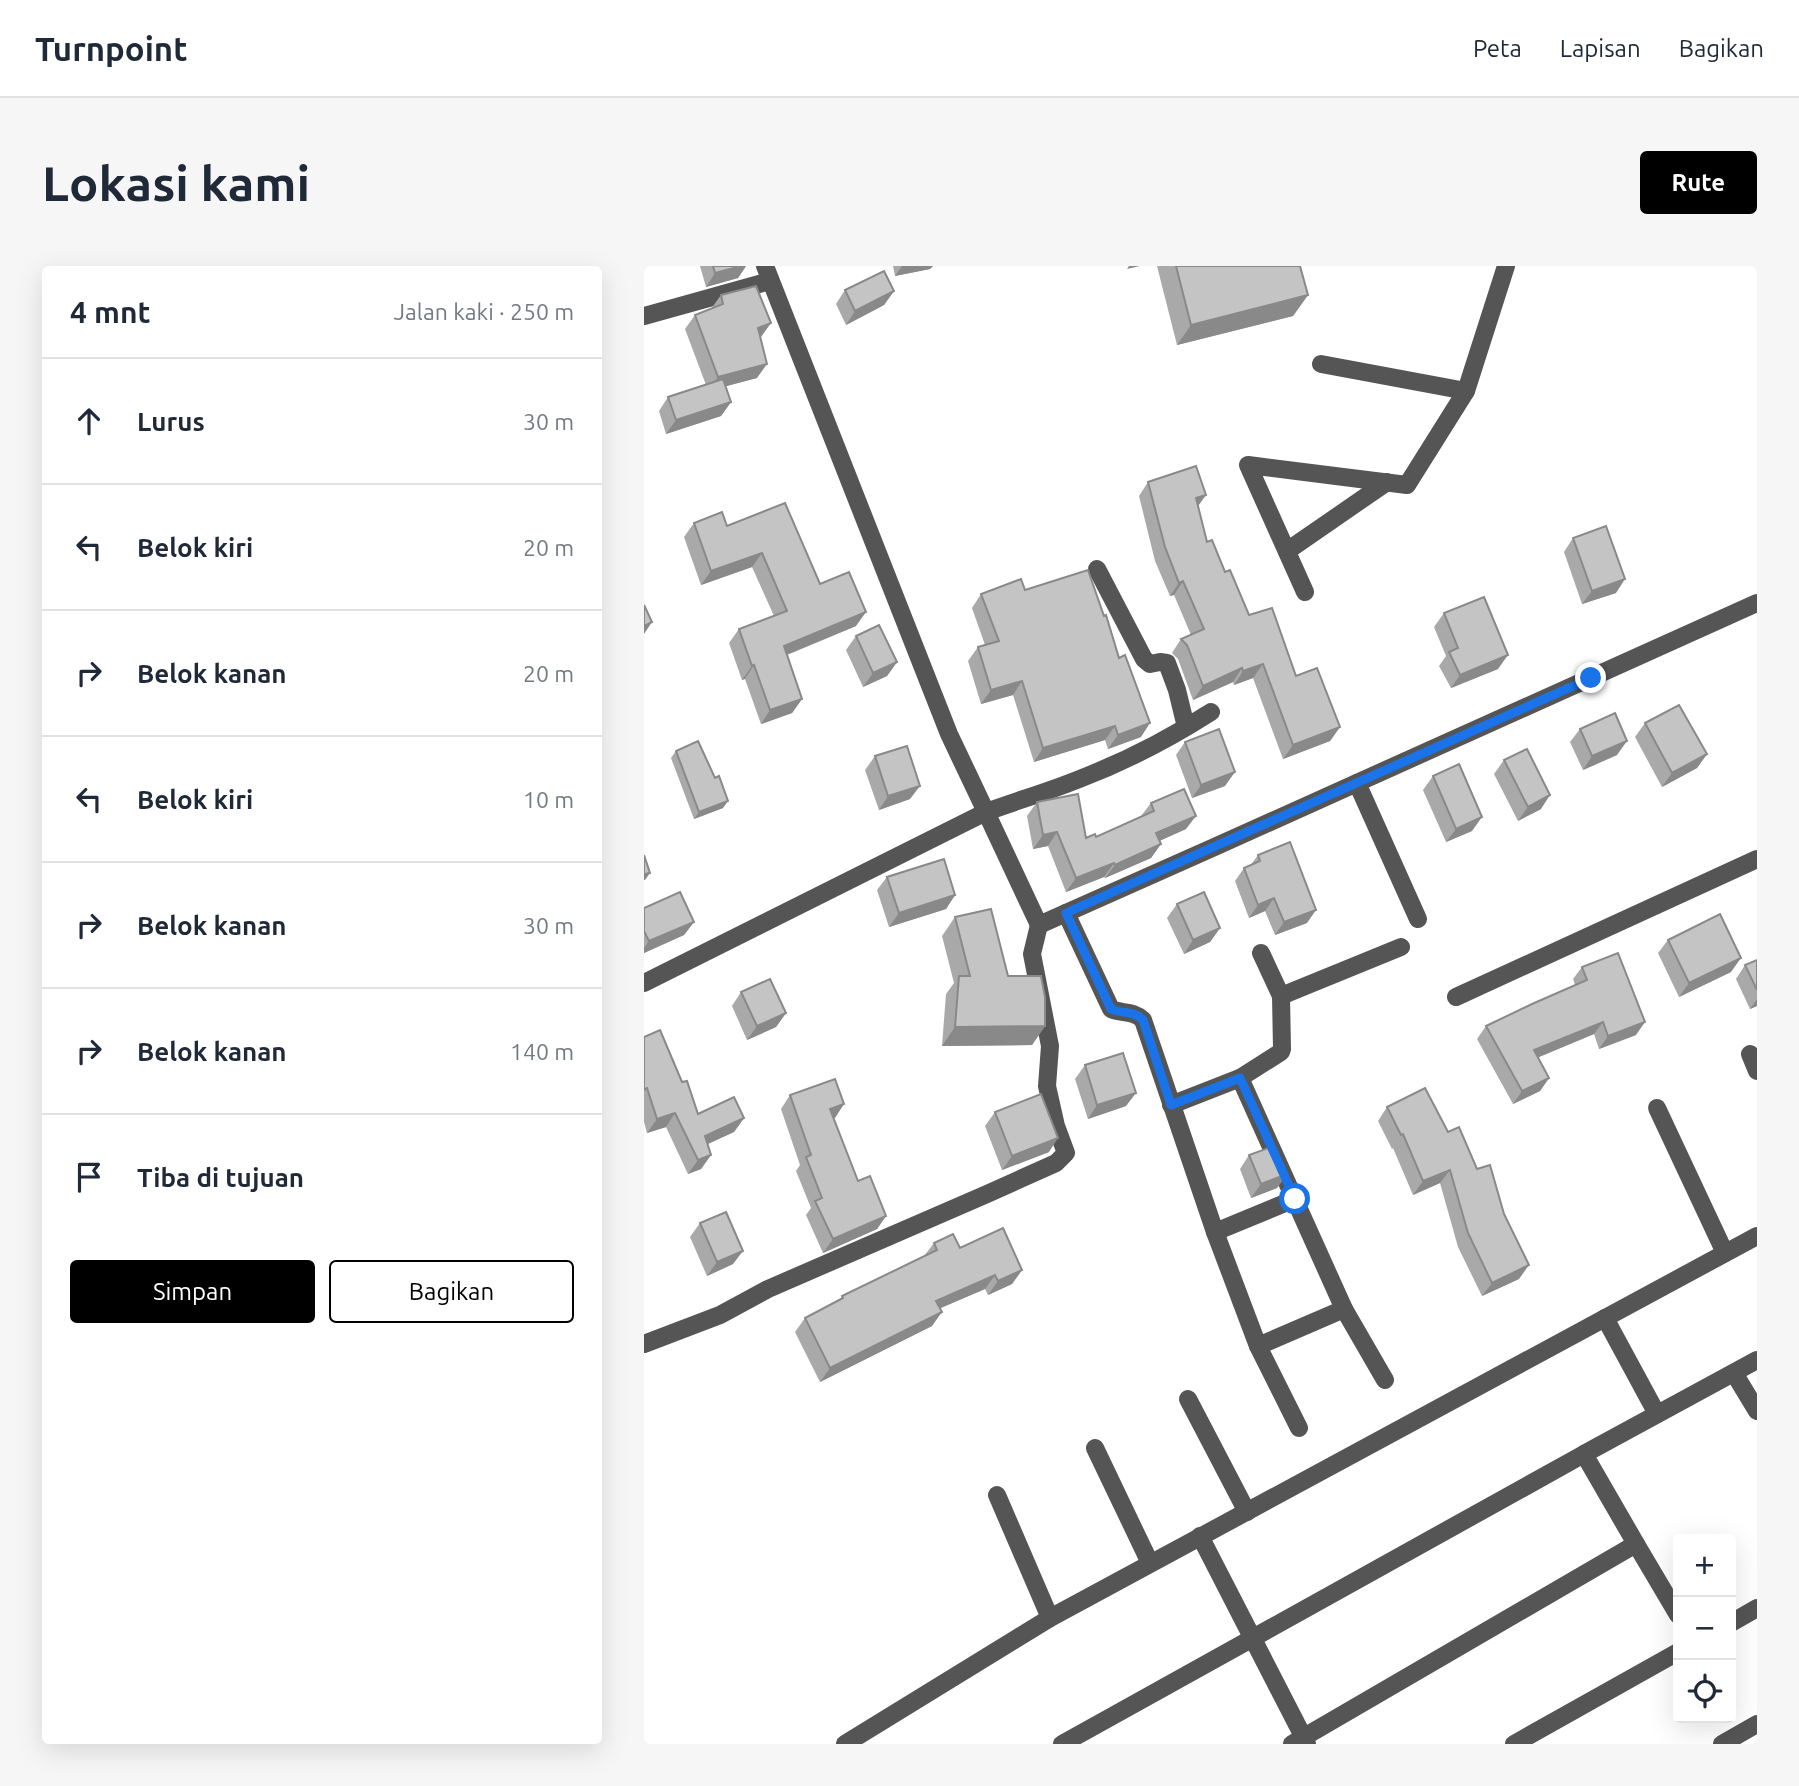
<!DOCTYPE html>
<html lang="id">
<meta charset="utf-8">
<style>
body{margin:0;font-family:Ubuntu,sans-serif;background:#f6f6f7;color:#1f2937}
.controls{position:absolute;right:21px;bottom:21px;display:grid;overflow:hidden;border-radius:7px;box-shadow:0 7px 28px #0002}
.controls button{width:63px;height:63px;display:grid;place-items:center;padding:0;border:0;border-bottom:2px solid #e0e1e3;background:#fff;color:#1f2937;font:35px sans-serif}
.stop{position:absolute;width:21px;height:21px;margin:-16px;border:5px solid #1a73e8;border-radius:50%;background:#fff}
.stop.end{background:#1a73e8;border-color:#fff;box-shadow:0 2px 7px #0008}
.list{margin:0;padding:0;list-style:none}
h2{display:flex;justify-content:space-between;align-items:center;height:91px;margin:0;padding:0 28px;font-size:30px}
h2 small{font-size:23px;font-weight:400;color:#747a83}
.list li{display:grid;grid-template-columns:46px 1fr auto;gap:21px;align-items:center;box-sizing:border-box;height:126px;padding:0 28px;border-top:2px solid #e0e1e3}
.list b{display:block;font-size:26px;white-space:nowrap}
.list em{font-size:23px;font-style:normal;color:#747a83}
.actions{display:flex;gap:14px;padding:21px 28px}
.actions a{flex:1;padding:16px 0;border:2px solid #000;border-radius:7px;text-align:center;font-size:24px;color:#000}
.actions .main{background:#000;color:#fff}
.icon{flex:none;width:38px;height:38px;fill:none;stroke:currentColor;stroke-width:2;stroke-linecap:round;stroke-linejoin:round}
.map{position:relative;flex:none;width:1113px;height:1478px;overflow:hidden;border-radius:7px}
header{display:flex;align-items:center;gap:42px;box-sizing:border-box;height:98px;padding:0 35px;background:#fff;border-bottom:2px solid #e0e1e3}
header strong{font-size:33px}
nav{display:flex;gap:38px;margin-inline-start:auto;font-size:24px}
.intro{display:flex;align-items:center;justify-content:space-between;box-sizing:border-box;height:168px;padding:0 42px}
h1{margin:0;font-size:49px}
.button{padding:18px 32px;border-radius:7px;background:#000;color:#fff;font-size:24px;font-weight:700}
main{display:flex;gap:42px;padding:0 42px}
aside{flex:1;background:#fff;border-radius:7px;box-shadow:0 7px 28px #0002}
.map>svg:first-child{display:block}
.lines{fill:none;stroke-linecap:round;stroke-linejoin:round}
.minor{stroke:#555;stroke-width:18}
.wall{fill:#a9a9a9}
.shaded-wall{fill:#898989}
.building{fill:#c4c4c4;stroke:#898989;stroke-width:2}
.route{stroke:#1a73e8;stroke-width:9}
</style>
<header>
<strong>Turnpoint</strong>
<nav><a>Peta</a><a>Lapisan</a><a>Bagikan</a></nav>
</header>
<div class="intro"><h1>Lokasi kami</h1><a class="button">Rute</a></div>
<main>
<aside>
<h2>4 mnt<small>Jalan kaki · 250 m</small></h2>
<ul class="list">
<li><svg class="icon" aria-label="ahead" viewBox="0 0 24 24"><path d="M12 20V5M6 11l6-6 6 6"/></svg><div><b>Lurus</b></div><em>30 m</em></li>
<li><svg class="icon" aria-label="left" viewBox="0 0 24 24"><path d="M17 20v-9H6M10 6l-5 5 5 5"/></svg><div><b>Belok kiri</b></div><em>20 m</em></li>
<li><svg class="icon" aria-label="right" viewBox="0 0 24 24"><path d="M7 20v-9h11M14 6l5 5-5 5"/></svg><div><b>Belok kanan</b></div><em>20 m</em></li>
<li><svg class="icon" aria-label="left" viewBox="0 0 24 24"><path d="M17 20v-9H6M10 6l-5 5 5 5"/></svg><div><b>Belok kiri</b></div><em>10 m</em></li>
<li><svg class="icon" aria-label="right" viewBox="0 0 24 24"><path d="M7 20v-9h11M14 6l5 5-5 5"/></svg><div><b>Belok kanan</b></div><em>30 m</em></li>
<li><svg class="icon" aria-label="right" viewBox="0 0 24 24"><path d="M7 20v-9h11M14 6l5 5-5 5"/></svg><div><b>Belok kanan</b></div><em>140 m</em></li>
<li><svg class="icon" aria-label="arrive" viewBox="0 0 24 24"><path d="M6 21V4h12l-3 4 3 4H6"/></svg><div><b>Tiba di tujuan</b></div></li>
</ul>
<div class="actions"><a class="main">Simpan</a><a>Bagikan</a></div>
</aside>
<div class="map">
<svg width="1113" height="1478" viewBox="0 0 1113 1478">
<rect width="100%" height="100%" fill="#fff"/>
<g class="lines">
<!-- minor -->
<g class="minor">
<path d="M121 0 305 468 342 546C372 535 403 526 433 514 480 496 525 473 567 446"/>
<polyline points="0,50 126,15"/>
<polyline points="677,98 822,125 862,0"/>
<polyline points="643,285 743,216"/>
<polyline points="453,303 500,393 506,398 516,396 523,397 533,424 542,461"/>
<polyline points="661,326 604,199 763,219 822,125"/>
<polyline points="713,517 774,653"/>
<path d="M422 647 467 743C478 748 488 744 499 754L571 966 614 1080 655 1162"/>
<polyline points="0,717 342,546 395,659 566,583 1113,337"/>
<polyline points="637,730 757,681"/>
<polyline points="812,731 1113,593"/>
<polyline points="1106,788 1113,805"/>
<polyline points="596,812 700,1043 741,1114"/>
<polyline points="527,839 596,812 637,786 638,783 637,730 617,687"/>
<polyline points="1013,842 1081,987"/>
<polyline points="571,966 651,933"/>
<polyline points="961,1052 1013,1148"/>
<polyline points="0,1078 76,1049 124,1023 343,928 412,897 422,887 412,860 403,820 406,780 388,688 395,659"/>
<polyline points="614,1080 700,1043"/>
<polyline points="1090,1107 1113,1145"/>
<polyline points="544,1133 603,1246"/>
<polyline points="451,1182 506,1297"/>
<polyline points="353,1229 406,1352"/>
<polyline points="556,1270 663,1478"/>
<polyline points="1034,1349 992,1278 940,1188 1113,1094"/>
<polyline points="1087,1357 1113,1342"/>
<polyline points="201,1478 406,1352 1113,970"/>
<polyline points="418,1478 940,1188"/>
<polyline points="648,1478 992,1278"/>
<polyline points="870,1478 1034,1386"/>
<polyline points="1078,1478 1113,1458"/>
</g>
</g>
<!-- wall -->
<g class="wall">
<polygon points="56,0 102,0 94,12 62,21"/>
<polygon points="249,0 289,0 286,3 251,10"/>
<polygon points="513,0 656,0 664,29 649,50 533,79"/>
<polygon points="201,24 250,25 240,39 202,59 192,38"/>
<polygon points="77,29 127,57 116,71 113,112 82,120 87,136 77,150 22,168 15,145 24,131 62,119 41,63 51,49 67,43"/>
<polygon points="504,216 554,240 563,276 605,349 652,410 696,461 686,475 639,493 609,412 590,419 589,416 549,434 534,393 528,387 537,373 547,369 530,329 526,330 511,295 495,230"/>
<polygon points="50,257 83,260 176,318 212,360 143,389 158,433 148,447 117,458 101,413 98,414 85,377 95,363 130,350 108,301 57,319 40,271"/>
<polygon points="929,272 972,327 938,338 920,286"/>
<polygon points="381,324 497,471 464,483 461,474 390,496 369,429 337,438 324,395 334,381 341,379 328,342 337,328"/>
<polygon points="800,347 854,403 807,422 795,400 802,390 790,361"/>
<polygon points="212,370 253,396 243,410 219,421 202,384"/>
<polygon points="1001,457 1063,488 1053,502 1018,521 991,471"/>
<polygon points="936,463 973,489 939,504 926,476"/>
<polygon points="541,476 581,520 548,532 532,489"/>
<polygon points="32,485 79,542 50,553 27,492"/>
<polygon points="231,490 266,533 235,544 221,504"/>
<polygon points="860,494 897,543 874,555 850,508"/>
<polygon points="789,510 828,565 802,576 779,524"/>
<polygon points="393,536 442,572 452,571 497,550 507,537 542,563 515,575 517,578 507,592 461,612 460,611 422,626 404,580 389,583 383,550"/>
<polygon points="614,589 663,657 631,669 621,645 605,652 591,615 600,602 606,600"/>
<polygon points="243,611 311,629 302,643 245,661 233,624"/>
<polygon points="533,638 576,662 566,676 540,688 523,652"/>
<polygon points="0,642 50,656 40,669 0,687"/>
<polygon points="311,651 364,710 401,760 388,779 298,780 302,728 310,717 298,670"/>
<polygon points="1024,674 1087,706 1035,731 1014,687"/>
<polygon points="1113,694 1113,740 1106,743 1092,713 1101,699"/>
<polygon points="938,701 992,769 955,783 950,768 894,791 905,812 896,825 869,838 833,773 842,760 931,719 929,713"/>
<polygon points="97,726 142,747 132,761 103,774 88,740"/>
<polygon points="0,771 38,816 54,848 100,852 90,866 63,878 67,889 57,903 44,908 22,861 3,867 0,856"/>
<polygon points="441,799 482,840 444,853 431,813"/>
<polygon points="781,822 875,1013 838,1030 814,981 796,917 769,929 749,882 748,883 734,855 743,841"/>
<polygon points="146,829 191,852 189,852 214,915 242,950 233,963 179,987 162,949 167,942 152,905 156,899 137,843"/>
<polygon points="351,846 405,886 358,904 341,860"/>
<polygon points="605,889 643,908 633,922 607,932 596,903"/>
<polygon points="56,957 89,998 63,1010 46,971"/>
<polygon points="290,977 316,982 378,1004 368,1018 344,1029 341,1023 296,1042 288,1060 176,1116 151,1066 161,1052 196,1034 198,1030 280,990"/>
</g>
<!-- shaded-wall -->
<g class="shaded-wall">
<polygon points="97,0 102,0 94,12 62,21 71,7"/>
<polygon points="258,0 289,0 286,3 251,10"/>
<polygon points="485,0 496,0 483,3"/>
<polygon points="250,25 240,39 202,59 211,45"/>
<polygon points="664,29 649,50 533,79 547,59"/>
<polygon points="127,57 117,71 104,76 114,62"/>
<polygon points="123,98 113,112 64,125 74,111"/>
<polygon points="87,136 77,150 22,168 32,154"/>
<polygon points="562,229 552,243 552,232"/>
<polygon points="118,287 108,301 57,319 67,305"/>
<polygon points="981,313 972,327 938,338 948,325"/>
<polygon points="539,315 530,329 526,330 535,317"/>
<polygon points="222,346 212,360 130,394 140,380"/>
<polygon points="8,356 0,368 0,360"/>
<polygon points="864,389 854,403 807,422 816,409"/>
<polygon points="253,396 243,410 219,421 229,407"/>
<polygon points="619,398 609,412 590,419 599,405"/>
<polygon points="110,399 101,413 98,414 108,400"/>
<polygon points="598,402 589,416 549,434 559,420"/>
<polygon points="378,415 369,429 337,438 347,424"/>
<polygon points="158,433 148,447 117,458 126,444"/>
<polygon points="506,457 497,471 464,483 474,469"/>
<polygon points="471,460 461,474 390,496 399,482"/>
<polygon points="696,461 686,475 639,493 649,479"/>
<polygon points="983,475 973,489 939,504 948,490"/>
<polygon points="1063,488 1053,502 1018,521 1028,507"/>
<polygon points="591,506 581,520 548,532 557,519"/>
<polygon points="276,520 266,533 235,544 244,530"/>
<polygon points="906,529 897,543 874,555 884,541"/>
<polygon points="84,535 79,542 50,553 55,546"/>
<polygon points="552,550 542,563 502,581 512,567"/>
<polygon points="838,551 828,565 802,576 812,563"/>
<polygon points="413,566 404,580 389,583 399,569"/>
<polygon points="517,578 507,592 461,612 471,599"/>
<polygon points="470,597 460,611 422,626 432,612"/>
<polygon points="6,607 1,614 0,614 0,608"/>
<polygon points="311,629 302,643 245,661 255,647"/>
<polygon points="630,632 621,645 605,652 614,639"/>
<polygon points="672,644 663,657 631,669 640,656"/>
<polygon points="50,656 40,669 0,687 0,682 5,675"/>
<polygon points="576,662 566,676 540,688 549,674"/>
<polygon points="1097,692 1087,706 1035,731 1045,717"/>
<polygon points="1113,733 1113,740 1106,743"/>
<polygon points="142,747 132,761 103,774 113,760"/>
<polygon points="959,756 950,768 881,797 890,784"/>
<polygon points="1001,756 992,769 955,783 964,770"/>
<polygon points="401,760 388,779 298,780 311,761"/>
<polygon points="905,812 896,825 869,838 878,825"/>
<polygon points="492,827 482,840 444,853 453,839"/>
<polygon points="200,838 191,852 176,857 186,843"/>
<polygon points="31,847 22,861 3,867 13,853"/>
<polygon points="100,852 90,866 51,884 61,870"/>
<polygon points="414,872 405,886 358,904 368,890"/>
<polygon points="67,889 57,903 44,908 54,894"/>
<polygon points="806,904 796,917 769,929 779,915"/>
<polygon points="643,908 633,922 607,932 617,918"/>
<polygon points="242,950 233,963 179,987 189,973"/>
<polygon points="99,985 89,998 63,1010 73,996"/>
<polygon points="885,999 875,1013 838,1030 848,1017"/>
<polygon points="378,1004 368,1018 344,1029 354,1015"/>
<polygon points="351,1009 341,1023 283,1048 292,1035"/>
<polygon points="298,1046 288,1060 176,1116 186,1102"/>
</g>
<!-- building -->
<g class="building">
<polygon points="69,0 97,0 71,7"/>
<polygon points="532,0 656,0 664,29 547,59"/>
<polygon points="240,5 250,25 211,45 201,24"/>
<polygon points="112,20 127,57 114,62 123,98 74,111 51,49 79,38 77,29"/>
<polygon points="79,113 87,136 32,154 24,131"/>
<polygon points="552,200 562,229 552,232 563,276 568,274 581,306 586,304 605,349 628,342 652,410 673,402 696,461 649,479 619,398 599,405 598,402 559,420 543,379 537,373 560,363 539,315 535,317 521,281 504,216"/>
<polygon points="141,237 176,318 205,306 222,346 140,380 158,433 126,444 110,399 108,400 95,363 143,345 118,287 67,305 50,257 78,246 83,260"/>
<polygon points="962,260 981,313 948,325 929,272"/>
<polygon points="444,304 460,350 462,349 475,392 481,389 506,457 474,469 471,460 399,482 378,415 347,424 334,381 355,375 337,328 377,313 381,324"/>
<polygon points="840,331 864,389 816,409 805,386 814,382 800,347"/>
<polygon points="0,339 8,356 0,360"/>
<polygon points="235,359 253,396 229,407 212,370"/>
<polygon points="1035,439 1063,488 1028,507 1001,457"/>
<polygon points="971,447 983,475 948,490 936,463"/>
<polygon points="575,463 591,506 557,519 541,476"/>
<polygon points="54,475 71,512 75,510 84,535 55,546 32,485"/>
<polygon points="263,480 276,520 244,530 231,490"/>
<polygon points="883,483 906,529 884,541 860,494"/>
<polygon points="815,498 838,551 812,563 789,510"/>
<polygon points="540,523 552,550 512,567 517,578 471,599 470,597 432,612 413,566 399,569 393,536 434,528 442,572 451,568 452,571 510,545 507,537"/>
<polygon points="646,576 672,644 640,656 630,632 614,639 600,602 616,595 614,589"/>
<polygon points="0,589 6,607 0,608"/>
<polygon points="300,593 311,629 255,647 243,611"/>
<polygon points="36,626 50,656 5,675 0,665 0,642"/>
<polygon points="560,626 576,662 549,674 533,638"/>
<polygon points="347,643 364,710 397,710 401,731 401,760 311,761 315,710 326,710 311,651"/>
<polygon points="1076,648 1097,692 1045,717 1024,674"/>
<polygon points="974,687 1001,756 964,770 959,756 890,784 905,812 878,825 842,760 888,738 943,714 938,701"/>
<polygon points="1113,694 1113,724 1101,699"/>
<polygon points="126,713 142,747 113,760 97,726"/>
<polygon points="16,764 38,816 43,815 54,848 90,831 100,852 61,870 67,889 54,894 31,847 13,853 3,822 0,824 0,771"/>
<polygon points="479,787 492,827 453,839 441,799"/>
<polygon points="191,813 200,838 186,843 214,915 226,910 242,950 189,973 171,935 178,932 162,891 167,889 146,829"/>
<polygon points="781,822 804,866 815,861 833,903 846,899 860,948 885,999 848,1017 824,967 806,904 779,915 759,868 757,869 743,841"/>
<polygon points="397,828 414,872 368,890 351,846"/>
<polygon points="630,880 643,908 617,918 605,889"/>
<polygon points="82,946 99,985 73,996 56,957"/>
<polygon points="359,962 378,1004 354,1015 351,1009 292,1035 298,1046 186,1102 161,1052 199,1032 198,1030 293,984 290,977 309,968 316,982"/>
</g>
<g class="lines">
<!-- route -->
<path class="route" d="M651 933 596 812 527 839 499 754C489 744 478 748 467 743L422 647 947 412"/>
</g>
</svg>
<div class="controls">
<button>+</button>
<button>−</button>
<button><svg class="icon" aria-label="locate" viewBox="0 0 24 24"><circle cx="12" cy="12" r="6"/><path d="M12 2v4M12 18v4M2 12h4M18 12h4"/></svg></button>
</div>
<div class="stop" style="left:651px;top:933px"></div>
<div class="stop end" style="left:947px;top:412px"></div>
</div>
</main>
